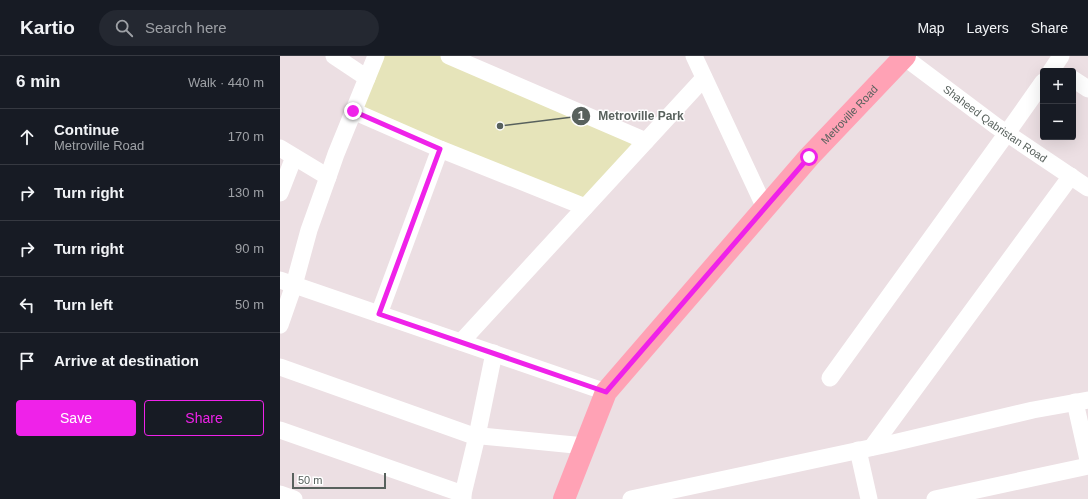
<!DOCTYPE html>
<meta charset="utf-8">
<style>
body{margin:0;font-family:Arial,sans-serif;background:#242831;color:#f1f3f6}
.controls{position:absolute;right:12px;top:12px;display:grid;overflow:hidden;border-radius:4px;box-shadow:0 4px 16px #0002}
.controls button{width:36px;height:36px;display:grid;place-items:center;padding:0;border:0;border-bottom:1px solid #363941;background:#171b24;color:#f1f3f6;font:20px sans-serif}
.scale{position:absolute;left:12px;bottom:10px;width:94px;box-sizing:border-box;padding-left:4px;border:2px solid #58615d;border-top:0;font-size:11px;line-height:14px;white-space:nowrap;color:#58615d;-webkit-text-stroke:3px #fff;paint-order:stroke}
.stop{position:absolute;width:12px;height:12px;margin:-9px;border:3px solid #ef22e9;border-radius:50%;background:#fff}
.stop.end{background:#ef22e9;border-color:#fff;box-shadow:0 1px 4px #0008}
.list{margin:0;padding:0;list-style:none}
h2{display:flex;justify-content:space-between;align-items:center;height:52px;margin:0;padding:0 16px;font-size:17px}
h2 small{font-size:13px;font-weight:400;color:#9ea1a6}
.list li{display:grid;grid-template-columns:26px 1fr auto;gap:12px;align-items:center;box-sizing:border-box;height:56px;padding:0 16px;border-top:1px solid #363941}
.list b{display:block;font-size:15px;white-space:nowrap}
.list p{margin:0;font-size:13px;white-space:nowrap;color:#9ea1a6}
.list em{font-size:13px;font-style:normal;color:#9ea1a6}
.actions{display:flex;gap:8px;padding:12px 16px}
.actions a{flex:1;padding:9px 0;border:1px solid #ef22e9;border-radius:4px;text-align:center;font-size:14px;color:#ef22e9}
.actions .main{background:#ef22e9;color:#fff}
.icon{flex:none;width:22px;height:22px;fill:none;stroke:currentColor;stroke-width:2;stroke-linecap:round;stroke-linejoin:round}
.map{position:relative;flex:none;width:808px;height:443px;overflow:hidden}
header{display:flex;align-items:center;gap:24px;box-sizing:border-box;height:56px;padding:0 20px;background:#171b24;border-bottom:1px solid #363941}
header strong{font-size:19px}
nav{display:flex;gap:22px;margin-inline-start:auto;font-size:14px}
.search{width:280px;height:36px;background:#242831;display:flex;align-items:center;gap:10px;box-sizing:border-box;padding:0 14px;border-radius:22px;color:#9ea1a6;font-size:15px}
main{display:flex}
aside{flex:1;background:#171b24}
.map>svg:first-child{display:block}
.green{fill:#e6e4ba}
.lines{fill:none;stroke-linecap:round;stroke-linejoin:round}
.minor{stroke:#fff;stroke-width:17}
.major{stroke:#ffa2b5;stroke-width:22}
.route{stroke:#ef22e9;stroke-width:5}
.labels{text-anchor:middle;dominant-baseline:central;stroke-width:3;stroke-linejoin:round;paint-order:stroke}
.street-label{font-size:11px;fill:#58615d;stroke:#fff}
.leader{fill:none;stroke:#58615d;stroke-width:1.5}
.callout-dot{fill:#58615d;stroke:#fff;stroke-width:1.5}
.mark-label{font-size:12px;text-anchor:middle;font-weight:bold;fill:#fff}
.callout-label{font-size:12px;text-anchor:middle;font-weight:bold;fill:#58615d;stroke:#fff;stroke-width:3;stroke-linejoin:round;paint-order:stroke}
</style>
<header>
<strong>Kartio</strong>
<div class="search"><svg class="icon" aria-label="search" viewBox="0 0 24 24"><circle cx="10" cy="10" r="6"/><path d="M15 15l6 6"/></svg>Search here</div>
<nav><a>Map</a><a>Layers</a><a>Share</a></nav>
</header>
<main>
<aside>
<h2>6 min<small>Walk · 440 m</small></h2>
<ul class="list">
<li><svg class="icon" aria-label="ahead" viewBox="0 0 24 24"><path d="M12 20V5M6 11l6-6 6 6"/></svg><div><b>Continue</b><p>Metroville Road</p></div><em>170 m</em></li>
<li><svg class="icon" aria-label="right" viewBox="0 0 24 24"><path d="M7 20v-9h11M14 6l5 5-5 5"/></svg><div><b>Turn right</b></div><em>130 m</em></li>
<li><svg class="icon" aria-label="right" viewBox="0 0 24 24"><path d="M7 20v-9h11M14 6l5 5-5 5"/></svg><div><b>Turn right</b></div><em>90 m</em></li>
<li><svg class="icon" aria-label="left" viewBox="0 0 24 24"><path d="M17 20v-9H6M10 6l-5 5 5 5"/></svg><div><b>Turn left</b></div><em>50 m</em></li>
<li><svg class="icon" aria-label="arrive" viewBox="0 0 24 24"><path d="M6 21V4h12l-3 4 3 4H6"/></svg><div><b>Arrive at destination</b></div></li>
</ul>
<div class="actions"><a class="main">Save</a><a>Share</a></div>
</aside>
<div class="map">
<svg width="808" height="443" viewBox="0 0 808 443">
<rect width="100%" height="100%" fill="#ecdfe3"/>
<!-- green -->
<polygon class="green" points="96,0 169,0 366,85 305,151 73,55"/>
<g class="lines">
<!-- minor -->
<g class="minor">
<polyline points="54,0 87,22"/>
<polyline points="169,0 366,85"/>
<polyline points="414,0 485,152"/>
<path id="s1" d="M624 1 716 70 808 132"/>
<polyline points="771,15 781,0"/>
<polyline points="793,23 808,33"/>
<polyline points="73,55 160,93 305,151"/>
<polyline points="0,92 48,121"/>
<polyline points="0,137 14,101"/>
<polyline points="0,224 326,336"/>
<polyline points="99,258 160,93"/>
<polyline points="0,269 14,229 29,174 48,121 56,98 96,0"/>
<polyline points="181,286 424,22"/>
<polyline points="0,311 191,379 305,390"/>
<polyline points="550,322 727,77 763,26"/>
<polyline points="795,346 808,404"/>
<polyline points="0,374 183,438"/>
<polyline points="592,391 791,120"/>
<polyline points="578,394 589,443"/>
<polyline points="0,438 14,443"/>
<polyline points="183,443 183,438 197,380 214,297"/>
<polyline points="351,443 613,387 753,354 808,344"/>
<polyline points="655,443 808,410"/>
</g>
<!-- major -->
<path class="major" id="s2" d="M284 443 326 336 529 101 625 0"/>
</g>
<g class="lines">
<!-- route -->
<polyline class="route" points="73,55 160,93 99,258 326,336 529,101"/>
</g>
<g class="labels">
<!-- street labels -->
<g class="street-label">
<text stroke="none"><textPath href="#s2" startOffset="484">Metroville Road</textPath></text>
<text stroke="none"><textPath href="#s1" startOffset="113">Shaheed Qabristan Road</textPath></text>
</g>
</g>
<!-- callouts -->
<path class="leader" d="M220 70L301 60"/>
<g class="callout-dot">
<circle cx="220" cy="70" r="4"/>
<circle cx="301" cy="60" r="10"/>
</g>
<g class="mark-label">
<text x="301" y="64">1</text>
</g>
<g class="callout-label">
<text x="361" y="64">Metroville Park</text>
</g>
</svg>
<div class="controls">
<button>+</button>
<button>−</button>
</div>
<div class="scale">50 m</div>
<div class="stop" style="left:529px;top:101px"></div>
<div class="stop end" style="left:73px;top:55px"></div>
</div>
</main>
